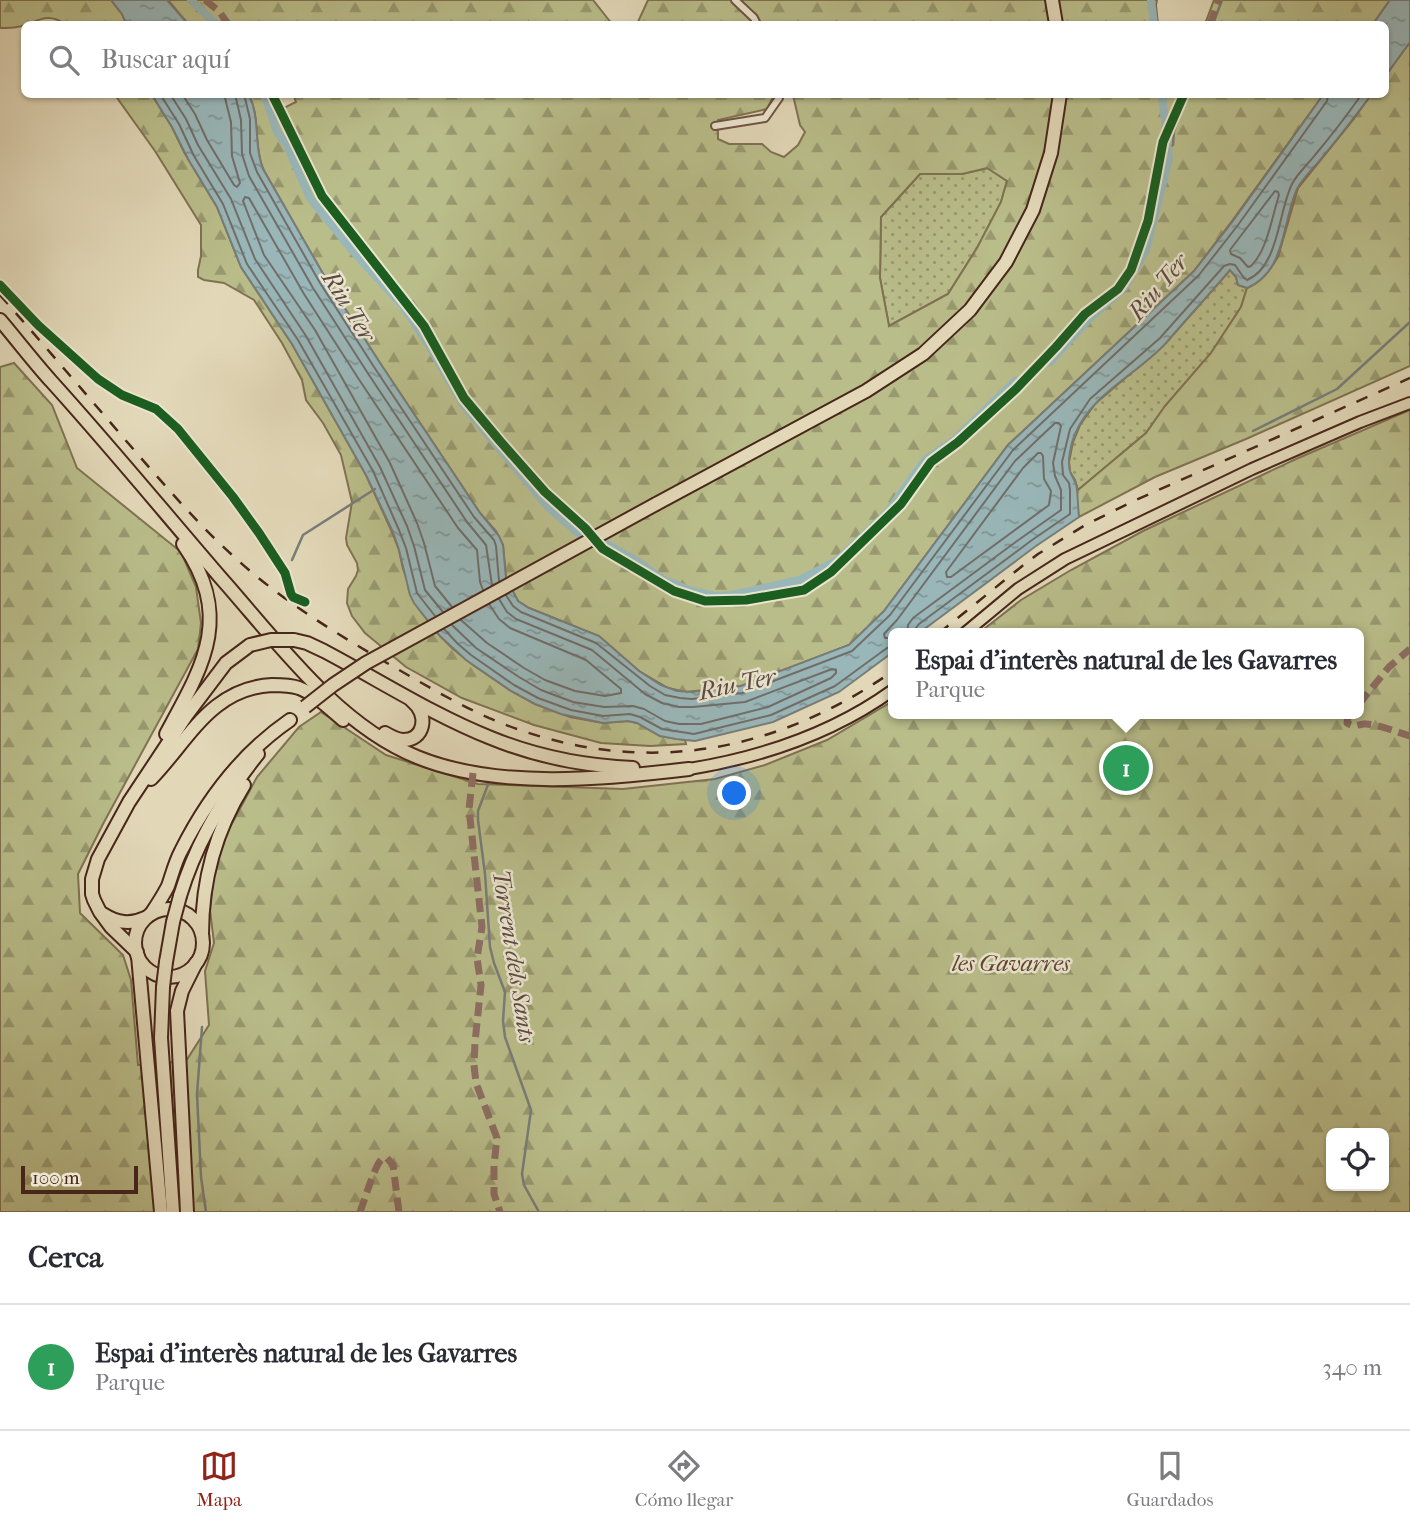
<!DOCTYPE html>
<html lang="es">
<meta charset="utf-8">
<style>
body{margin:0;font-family:"IM FELL French Canon",serif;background:#f7f7f7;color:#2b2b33}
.controls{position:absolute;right:21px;bottom:21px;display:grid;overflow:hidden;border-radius:10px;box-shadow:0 2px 5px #0004}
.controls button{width:63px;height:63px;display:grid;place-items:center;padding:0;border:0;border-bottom:2px solid #e1e1e2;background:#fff;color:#2b2b33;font:35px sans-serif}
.scale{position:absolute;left:21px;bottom:18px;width:117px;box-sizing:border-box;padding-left:7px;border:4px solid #48261a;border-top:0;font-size:19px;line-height:24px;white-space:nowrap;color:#48261a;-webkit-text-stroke:5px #ece6d1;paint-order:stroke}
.you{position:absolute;left:735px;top:794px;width:24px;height:24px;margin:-18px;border:5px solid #fff;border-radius:50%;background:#1a73e8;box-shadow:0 0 0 10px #1a73e833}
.badge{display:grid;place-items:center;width:46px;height:46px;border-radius:50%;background:#8f2418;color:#fff;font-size:23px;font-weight:700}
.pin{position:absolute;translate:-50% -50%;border:4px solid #fff;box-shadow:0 2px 7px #0006}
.popup{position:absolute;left:888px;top:628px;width:476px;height:91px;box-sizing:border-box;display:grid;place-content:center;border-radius:10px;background:#fff;filter:drop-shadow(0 2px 5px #0005);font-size:23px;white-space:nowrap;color:#7c7c81}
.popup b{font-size:26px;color:#2b2b33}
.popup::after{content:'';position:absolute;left:50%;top:100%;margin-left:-14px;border:14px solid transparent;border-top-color:#fff}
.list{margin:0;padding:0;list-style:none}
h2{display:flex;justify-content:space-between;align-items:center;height:91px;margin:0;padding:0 28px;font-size:30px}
h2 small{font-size:23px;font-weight:400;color:#7c7c81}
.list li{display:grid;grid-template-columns:46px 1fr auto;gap:21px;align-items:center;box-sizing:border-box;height:126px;padding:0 28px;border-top:2px solid #e1e1e2}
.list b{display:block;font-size:26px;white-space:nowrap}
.list p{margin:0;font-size:23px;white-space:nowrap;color:#7c7c81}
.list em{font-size:23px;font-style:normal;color:#7c7c81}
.icon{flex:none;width:38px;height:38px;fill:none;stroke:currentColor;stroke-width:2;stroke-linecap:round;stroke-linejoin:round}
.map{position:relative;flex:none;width:1410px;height:1212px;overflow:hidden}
.search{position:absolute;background:#fff;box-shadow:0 2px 5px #0004;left:21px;right:21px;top:21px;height:77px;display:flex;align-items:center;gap:18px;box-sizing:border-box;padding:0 24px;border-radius:10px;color:#7c7c81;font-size:26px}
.sheet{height:217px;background:#fff}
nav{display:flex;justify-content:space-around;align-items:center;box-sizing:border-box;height:98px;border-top:2px solid #e1e1e2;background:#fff;font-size:19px;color:#7c7c81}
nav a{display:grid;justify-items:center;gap:4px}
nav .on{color:#8f2418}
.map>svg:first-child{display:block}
.grass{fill:url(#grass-dots);stroke:#807252;stroke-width:2}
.forest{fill:url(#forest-firs);stroke:#807252;stroke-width:2;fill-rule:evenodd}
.water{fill:url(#water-ripples);stroke:#797d79;stroke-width:2}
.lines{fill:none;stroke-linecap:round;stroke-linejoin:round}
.shore{stroke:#706e6a;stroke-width:2}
.stream{stroke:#797d79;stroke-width:2.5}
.canal{stroke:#99b7b9;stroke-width:8}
.street-casing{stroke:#6e5242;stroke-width:10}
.primary-casing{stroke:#48261a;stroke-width:14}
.highway-casing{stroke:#48261a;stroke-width:16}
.street{stroke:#ece6d1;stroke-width:6}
.primary{stroke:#e2d8b8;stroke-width:10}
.highway{stroke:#e2d8b8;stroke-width:12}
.rail{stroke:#48261a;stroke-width:2.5;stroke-dasharray:12 12;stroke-linecap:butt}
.highway-bridge-casing{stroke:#48261a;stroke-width:16;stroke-linecap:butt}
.highway-bridge{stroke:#e2d8b8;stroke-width:12}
.quiet{stroke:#8d6e63;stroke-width:7;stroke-dasharray:14 7;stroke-linecap:butt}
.cycleway-casing{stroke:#ece6d1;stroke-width:13}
.cycleway{stroke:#1b5e20;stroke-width:9}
.labels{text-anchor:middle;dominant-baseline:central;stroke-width:5;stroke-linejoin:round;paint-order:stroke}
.park-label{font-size:23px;font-style:italic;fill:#5f4430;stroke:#ece6d1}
.water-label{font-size:24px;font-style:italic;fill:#5c4a42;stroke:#ece6d1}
</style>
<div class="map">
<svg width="1410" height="1212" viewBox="0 0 1410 1212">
<defs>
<pattern id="grass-dots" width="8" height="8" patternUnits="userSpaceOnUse" patternTransform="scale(1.75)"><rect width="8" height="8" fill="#b9bd8a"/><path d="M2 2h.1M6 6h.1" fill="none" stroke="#989970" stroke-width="1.8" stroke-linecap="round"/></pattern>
<pattern id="forest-firs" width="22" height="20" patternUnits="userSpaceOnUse" patternTransform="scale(1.75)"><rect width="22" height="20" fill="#b9bd8a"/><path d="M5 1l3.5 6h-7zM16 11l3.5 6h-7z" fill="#989970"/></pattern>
<pattern id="water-ripples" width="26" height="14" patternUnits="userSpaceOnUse" patternTransform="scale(1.75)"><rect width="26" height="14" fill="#99b7b9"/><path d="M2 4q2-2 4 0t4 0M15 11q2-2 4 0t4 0" fill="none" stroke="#7f9596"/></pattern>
</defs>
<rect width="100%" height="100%" fill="#e2d8b8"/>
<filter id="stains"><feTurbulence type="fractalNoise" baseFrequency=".00286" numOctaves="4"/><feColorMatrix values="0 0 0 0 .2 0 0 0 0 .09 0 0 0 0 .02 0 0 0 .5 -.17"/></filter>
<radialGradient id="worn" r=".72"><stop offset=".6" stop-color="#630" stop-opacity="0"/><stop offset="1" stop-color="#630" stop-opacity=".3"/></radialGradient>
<!-- grass -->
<g class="grass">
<polygon points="988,168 1007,181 1001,202 977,248 948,294 889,326 880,278 881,217 920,174 962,174"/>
<polygon points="1230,270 1236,277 1238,285 1247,288 1241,307 1211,353 1165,406 1146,433 1078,490 1075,480 1070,472 1069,462 1073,442 1080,425 1095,404 1166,343"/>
</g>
<!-- forest -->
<g class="forest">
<path d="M0 0H111L122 14 126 24H65C45 10 36 24 17 27 12 28 6 28 0 28Z"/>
<polygon points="168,0 593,0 612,24 615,24 188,24"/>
<polygon points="648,0 1157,0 1156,5 1158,24 637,24"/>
<polygon points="1214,0 1390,0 1373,24 1205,24"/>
<path d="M1410 42V366L1246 439 1155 477 1079 517 1076 499 1078 490 1146 433 1165 406 1211 353 1241 307 1247 288C1262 282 1270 270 1278 257L1298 188 1353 120 1371 95 1386 94V75Z"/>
<path d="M293 94 774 95 767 109 718 120V139L729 144H762L771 152 784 157 798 145 805 132 800 125 793 95H1323L1232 221 1194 271 1008 445 884 611 849 645 741 686 686 692 668 688 639 671 599 636 529 608 518 601 506 578 503 545 496 531 480 513 382 366 326 279 263 169C253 144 261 120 249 95H269L278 111 296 102ZM987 168 1007 181 1001 202 977 248 948 294 889 326 880 278 881 217 920 174H962Z"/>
<polygon points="115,95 152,95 172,127 184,152 217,207 241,267 292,344 366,475 392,532 399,550 403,569 419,609 440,636 453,649 473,665 511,691 535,704 570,717 603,723 628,721 637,723 660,736 685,740 686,744 650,746 601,743 534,725 462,698 406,667 365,633 352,616 347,603 348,589 356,576 358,570 357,563 347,545 346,538 352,502 341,455 323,423 306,400 302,380 282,343 254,300 224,283 204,280 198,277 198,270 201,256 201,225 155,151"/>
<path d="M14 363 52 405 77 468 181 552 196 587 201 623 198 649 103 824 78 874 80 913 123 955 131 980 138 1065 186 1061 209 1025 205 971 214 943 210 910 214 871 228 831 257 777 299 727 321 712 386 755 478 784 623 789 715 779 765 765 827 740 893 701V714H1359V633H979L1021 600 1071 570 1143 531 1296 459 1410 410V1212H0V367ZM1331 1133H1384V1186H1331Z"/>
</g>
<!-- water -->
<g class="water">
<polygon points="111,0 167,0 188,24 126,24 122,14"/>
<polygon points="1390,0 1410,0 1410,42 1386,75 1386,24 1373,24"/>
<path d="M152 95H249C261 120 253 144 263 169L326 279 382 366 480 513 499 536 503 545 506 578 518 601 529 608 599 636 639 671 661 685 677 691 692 692 741 686 849 645 884 611 1008 445 1194 271 1233 221 1323 95H1371C1356 115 1341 135 1324 155 1316 166 1303 177 1297 189 1282 222 1286 272 1247 288L1238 285 1236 277 1230 270C1209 295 1187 318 1166 343 1138 374 1092 393 1075 434 1071 443 1067 461 1070 471 1072 478 1077 482 1077 490 1078 500 1078 508 1079 517L1036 546 919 633H893V652L839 692 773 722 695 741 676 739 660 736 637 723 628 721 603 723 561 714 535 704 511 691 466 660 440 636 414 603 410 595 399 550 393 532 366 475 292 344 241 267 217 207 188 159 172 127Z"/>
</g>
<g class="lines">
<!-- shore -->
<g class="shore">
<polyline points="160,94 179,124 194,156 223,204 247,264 298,340 373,471 399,530 406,548 417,593 435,616"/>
<polyline points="170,94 186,119 198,145 231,199 255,259 306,336 380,467 407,526 414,546 425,590 443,612"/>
<polyline points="182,94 195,114 207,140 234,185 237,187 240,183 232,156 231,122 224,94"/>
<polyline points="235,94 241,120 242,154 249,176 313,288 369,375 467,522 486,545 492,585"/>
<polyline points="244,94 250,119 250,153 257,172 320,283 376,370 474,517 494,540 496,546 499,581"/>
<path d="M1275 191 1278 192 1279 195C1272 217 1267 251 1251 266L1248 267 1240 258 1231 254 1230 250Z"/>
<polygon points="1038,453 1041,453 1043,456 1044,479 1051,491 1049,505 951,577 947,577 946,572 1023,468"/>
<polyline points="506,595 513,606 521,612 596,643 650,686 665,695 680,698 692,699 742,693 852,651 890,615 1013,450 1199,275 1238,225 1327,101 1328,94"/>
<polyline points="452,607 435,586 424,543 417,523 390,463 315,330 264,255 243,201 245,197 249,198 304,294 360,381 458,528 477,550 480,582 483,590"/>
<polyline points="461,620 487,643 524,668 545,680 575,691 605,696 621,693 621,689 586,660 510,628 499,619 489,604"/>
<polyline points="452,625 476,648 519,677 541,690 573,702 604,707 633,706 644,709 665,721 679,724 701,724 768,707 831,678 836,673 836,670 832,669 745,702 693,707 679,707 662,703 645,694 592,650 516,619 507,612 499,599"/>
<polyline points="444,629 458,644 471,655 514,685 538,698 571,710 603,716 630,714 640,717 662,729 694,734 771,715 835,686 887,648 893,647"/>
<path d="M915 633 916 628 919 624 1032 540 1070 514V490L1069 483 1063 475 1062 462 1070 429 1090 399 1160 338 1224 266 1230 264 1235 265 1244 278 1247 280C1279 267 1278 212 1292 184 1297 174 1308 164 1315 155 1332 135 1347 115 1362 94"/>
<polyline points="893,638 885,638 884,634 897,620 1015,461 1055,423 1059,423 1061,426 1053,463 1055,476 1061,490 1061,510 1017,541 913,618 908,625 907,633"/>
</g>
<!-- stream -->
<g class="stream">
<polyline points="1213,24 1222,0"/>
<polyline points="1168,148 1173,145 1174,131 1187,94"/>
<polyline points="1253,431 1337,389 1410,322"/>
<polyline points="292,560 303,535 375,489"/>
<polyline points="489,782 478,811 478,820 485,874 490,947 494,963 505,992 503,1021 505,1037 531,1110 522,1174 524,1185 539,1212"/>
<polyline points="202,1027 197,1094 201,1177 206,1212"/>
</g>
<!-- canal -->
<g class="canal">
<polyline points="191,0 216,24"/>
<polyline points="1151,0 1154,24"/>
<polyline points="263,94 267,102 277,132 286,144 310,198 352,250 402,305 427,342 464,406 548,507 581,536"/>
<polyline points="1050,362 1089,319 1125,287 1146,250 1169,159 1162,94"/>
<polyline points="603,542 637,561 664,580 692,591 715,596 732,595 799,580 838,560 886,514 925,460 953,441 1015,381 1021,380"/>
</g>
<!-- street casing -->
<g class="street-casing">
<g id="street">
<polyline points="735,0 754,18 757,24"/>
<polyline points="715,126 765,118 779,98 778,94"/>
<polyline points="0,285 38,325 98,379 122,395 156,409 178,429 233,497 259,533 285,573 291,594 293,597 305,602"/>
</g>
</g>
<!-- primary casing -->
<g class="primary-casing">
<g id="primary">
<polyline points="965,633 1018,589 1065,559 1252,469 1360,422 1410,403"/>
<path d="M689 769C763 757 832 734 893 690"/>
</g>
</g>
<!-- highway casing -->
<g class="highway-casing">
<g id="highway">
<polyline points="1052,0 1056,24"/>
<path d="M0 320C17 340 33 361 51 381 109 445 164 512 220 577 276 640 337 725 417 757 497 790 605 779 689 769"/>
<polyline points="656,504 866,391 923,354 970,310 1006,262 1033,210 1051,153 1060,94"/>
<path d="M294 640 307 643 324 651C379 680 433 715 491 738 535 756 585 766 633 768"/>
<path d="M385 733C390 736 396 739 402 740 425 741 429 714 412 701"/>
<path d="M166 734C203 666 234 617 183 544"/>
<path d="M151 779C188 741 211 688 272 685 281 685 290 685 299 688 315 694 330 709 343 720"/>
<path d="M180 896C196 843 223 797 258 754"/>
<circle cx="169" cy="943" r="34"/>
<path d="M103 914C117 923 130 925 145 918"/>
<path d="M151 914C157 905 163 896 168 886 172 875 175 862 181 851 207 799 242 753 290 720"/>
<path d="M202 934C202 880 216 830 244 785"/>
<polyline points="137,952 111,927 100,912 94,900 92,894 92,879 98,859 129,802 186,716 226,663 250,645"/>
<polyline points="138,956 161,1212"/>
<polyline points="166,962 173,922"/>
<polyline points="163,987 161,1038 173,1212"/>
<polyline points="187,1212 177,1011 182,991 196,963"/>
</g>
</g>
<!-- street -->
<use href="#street" class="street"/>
<!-- primary -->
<use href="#primary" class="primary"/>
<!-- highway -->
<use href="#highway" class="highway"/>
<!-- rail -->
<g class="rail">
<path d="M0 295C43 344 85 393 128 443 161 481 194 520 231 554 278 598 332 631 387 663 429 687 471 713 517 729 651 776 779 751 893 671"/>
<polyline points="939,633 1021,567 1038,554 1087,524 1136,500 1410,378"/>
</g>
<!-- highway-bridge casing -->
<g class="highway-bridge-casing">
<g id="highway-bridge">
<polyline points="250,645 271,640 294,640"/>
<polyline points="305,707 333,685 366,663 656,504"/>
<polyline points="173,922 180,896"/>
<polyline points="163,987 166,962"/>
</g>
</g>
<!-- highway-bridge -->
<use href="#highway-bridge" class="highway-bridge"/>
<!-- quiet -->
<g class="quiet">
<polyline points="205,0 219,11 228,24"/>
<polyline points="1210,24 1219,0"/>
<polyline points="1359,704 1389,667 1410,649"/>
<path d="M1350 714 1348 716 1347 723C1355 728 1355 725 1364 724 1374 723 1400 733 1410 736"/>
<polyline points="473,773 469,809 482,927 477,958 481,985 475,1042 474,1065 476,1083 497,1138 494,1165 494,1194 500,1212"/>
<path d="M360 1212C364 1202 375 1164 382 1159 383 1158 385 1158 387 1158L393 1165 399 1212"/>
</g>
<!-- cycleway casing -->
<g class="cycleway-casing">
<g id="cycleway">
<polyline points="272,94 322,196 424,326 464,398 500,441 545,492 585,528 603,549 674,591 705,601 746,600 804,590 831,572 901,504 931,462 958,442 1016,389 1056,347 1085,314 1118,289 1131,270 1148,221 1163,142 1184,94"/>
<polyline points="0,285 38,325 98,379 122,395 156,409 178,429 233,497 259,533 285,573 291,594 293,597 305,602"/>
</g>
</g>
<!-- cycleway -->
<use href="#cycleway" class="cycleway"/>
</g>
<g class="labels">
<!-- park labels -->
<g class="park-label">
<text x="1011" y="963">les Gavarres</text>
</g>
<!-- water labels -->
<g class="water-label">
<text transform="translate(1158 287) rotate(-50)">Riu Ter</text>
<text transform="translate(349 306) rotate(58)">Riu Ter</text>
<text transform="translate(737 684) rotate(-12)">Riu Ter</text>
<text transform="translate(514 956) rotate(81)">Torrent dels Sants</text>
</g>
</g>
<rect width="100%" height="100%" filter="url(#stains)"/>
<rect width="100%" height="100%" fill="url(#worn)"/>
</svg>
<div class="controls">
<button><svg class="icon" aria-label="locate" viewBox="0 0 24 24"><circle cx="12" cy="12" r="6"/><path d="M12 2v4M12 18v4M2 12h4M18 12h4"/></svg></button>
</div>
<div class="scale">100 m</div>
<div class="you"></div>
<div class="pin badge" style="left:1126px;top:768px;background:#2e9e5b">1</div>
<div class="popup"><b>Espai d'interès natural de les Gavarres</b>Parque</div>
<div class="search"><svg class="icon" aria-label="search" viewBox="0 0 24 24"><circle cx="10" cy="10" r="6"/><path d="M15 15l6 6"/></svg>Buscar aquí</div>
</div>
<section class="sheet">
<h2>Cerca<small></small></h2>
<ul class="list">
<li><span class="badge" style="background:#2e9e5b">1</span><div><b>Espai d'interès natural de les Gavarres</b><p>Parque</p></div><em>340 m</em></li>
</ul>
</section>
<nav>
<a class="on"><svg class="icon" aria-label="map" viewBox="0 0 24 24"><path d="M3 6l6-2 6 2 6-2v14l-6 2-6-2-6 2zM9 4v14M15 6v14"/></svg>Mapa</a>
<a><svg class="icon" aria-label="directions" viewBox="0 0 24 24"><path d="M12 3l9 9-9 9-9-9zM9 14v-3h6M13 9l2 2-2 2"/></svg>Cómo llegar</a>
<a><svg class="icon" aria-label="saved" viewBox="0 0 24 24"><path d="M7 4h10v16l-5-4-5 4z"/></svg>Guardados</a>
</nav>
